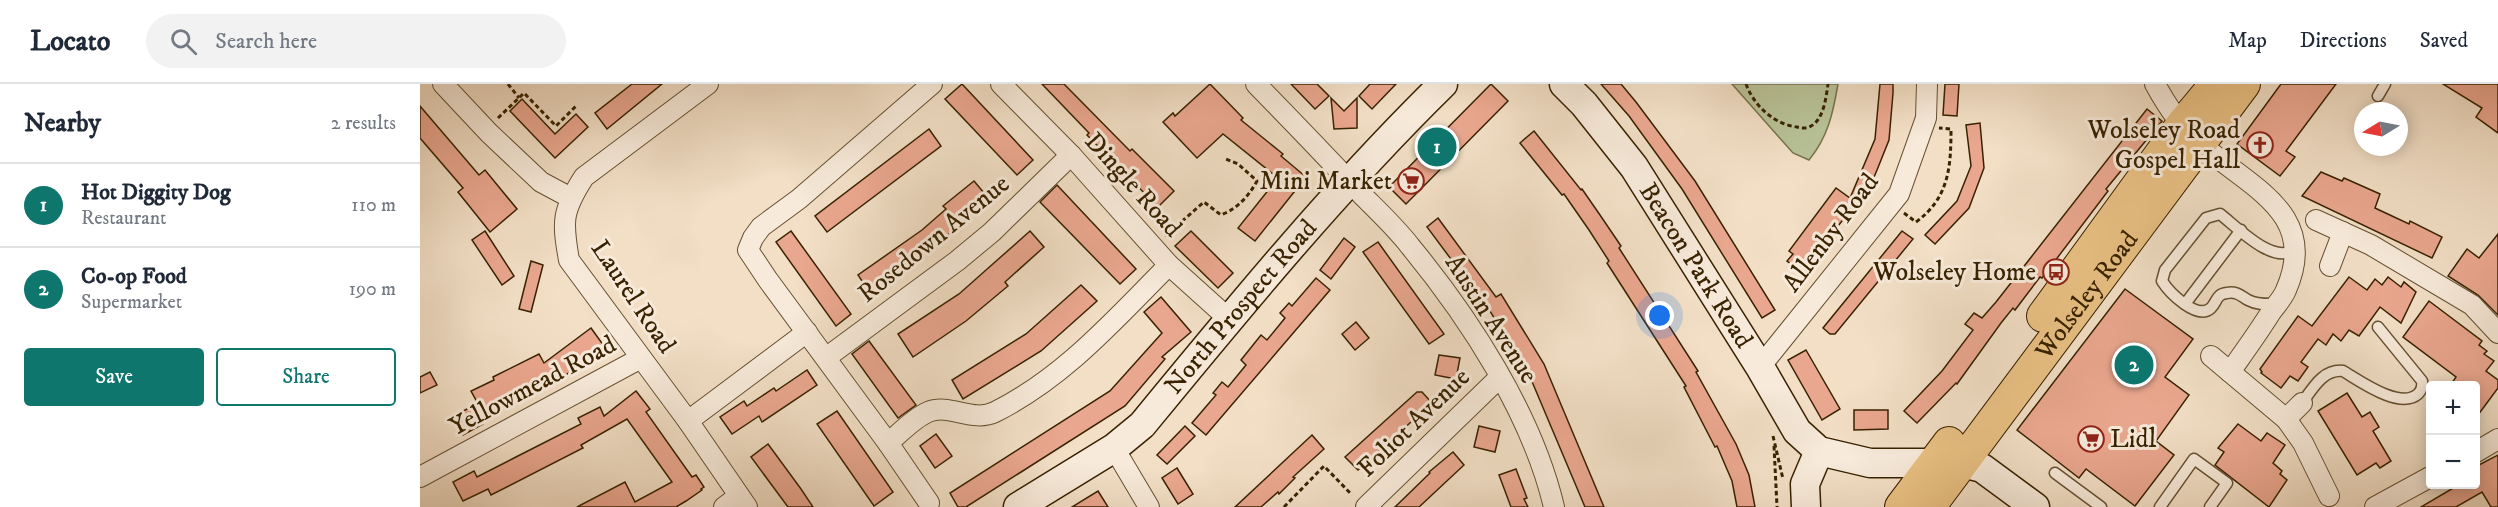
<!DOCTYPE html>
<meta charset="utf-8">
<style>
body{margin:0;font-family:"IM FELL DW Pica",serif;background:#f2f2f3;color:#1f2937}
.controls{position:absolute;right:18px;bottom:18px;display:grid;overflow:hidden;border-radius:6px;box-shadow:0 3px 15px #0003}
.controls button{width:54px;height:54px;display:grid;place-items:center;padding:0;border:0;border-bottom:2px solid #e0e1e3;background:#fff;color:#1f2937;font:30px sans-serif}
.compass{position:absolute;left:1934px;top:18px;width:54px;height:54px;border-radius:50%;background:#fff;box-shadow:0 3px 15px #0003;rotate:260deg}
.you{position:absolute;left:1240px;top:232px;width:21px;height:21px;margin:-15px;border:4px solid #fff;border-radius:50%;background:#1a73e8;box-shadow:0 0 0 9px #1a73e833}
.badge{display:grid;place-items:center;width:39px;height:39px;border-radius:50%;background:#0f766e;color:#fff;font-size:20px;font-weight:700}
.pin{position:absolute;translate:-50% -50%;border:3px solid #fff;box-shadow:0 2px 6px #0006}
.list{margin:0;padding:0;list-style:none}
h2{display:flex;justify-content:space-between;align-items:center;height:78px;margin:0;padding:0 24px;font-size:26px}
h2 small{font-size:20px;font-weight:400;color:#747a83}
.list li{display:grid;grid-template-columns:39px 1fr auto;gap:18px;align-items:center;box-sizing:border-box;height:84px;padding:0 24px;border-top:2px solid #e0e1e3}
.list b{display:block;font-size:22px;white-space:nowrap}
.list p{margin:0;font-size:20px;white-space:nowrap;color:#747a83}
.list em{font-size:20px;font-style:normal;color:#747a83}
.actions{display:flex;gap:12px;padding:18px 24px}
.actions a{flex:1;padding:14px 0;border:2px solid #0f766e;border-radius:6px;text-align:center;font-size:21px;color:#0f766e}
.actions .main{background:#0f766e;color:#fff}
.icon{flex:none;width:33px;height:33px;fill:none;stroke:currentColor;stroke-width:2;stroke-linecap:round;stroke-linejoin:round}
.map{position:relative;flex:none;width:2078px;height:423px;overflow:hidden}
header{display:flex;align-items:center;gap:36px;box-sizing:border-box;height:84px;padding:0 30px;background:#fff;border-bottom:2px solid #e0e1e3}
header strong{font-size:28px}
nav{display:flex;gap:33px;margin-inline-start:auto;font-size:21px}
.search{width:420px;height:54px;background:#f2f2f3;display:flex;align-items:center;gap:15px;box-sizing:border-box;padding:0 21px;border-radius:33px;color:#747a83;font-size:22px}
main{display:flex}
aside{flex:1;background:#fff}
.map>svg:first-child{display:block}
.green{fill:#b8c297;stroke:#78724c;stroke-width:1.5}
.building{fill:#eaa78f;stroke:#382200;stroke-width:1.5}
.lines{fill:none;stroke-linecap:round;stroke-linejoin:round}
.lane-casing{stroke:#665132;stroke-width:13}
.street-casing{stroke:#665132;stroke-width:22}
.secondary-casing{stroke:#382200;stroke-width:31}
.primary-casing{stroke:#382200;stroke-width:34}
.path{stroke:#382200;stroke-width:3;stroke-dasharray:4.5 3;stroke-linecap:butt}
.lane{stroke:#f7eada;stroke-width:10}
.street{stroke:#f7eada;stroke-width:20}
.secondary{stroke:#f7eada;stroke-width:28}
.primary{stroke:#e9c083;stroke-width:32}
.labels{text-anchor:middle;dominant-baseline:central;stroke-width:6;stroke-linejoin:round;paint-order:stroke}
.poi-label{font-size:26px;fill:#382200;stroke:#f7eada;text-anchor:end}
.street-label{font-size:26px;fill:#382200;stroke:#f7eada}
</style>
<header>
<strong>Locato</strong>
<div class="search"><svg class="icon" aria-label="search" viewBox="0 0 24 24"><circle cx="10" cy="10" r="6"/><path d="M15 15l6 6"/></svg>Search here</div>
<nav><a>Map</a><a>Directions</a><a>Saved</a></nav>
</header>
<main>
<aside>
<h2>Nearby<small>2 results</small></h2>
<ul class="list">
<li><span class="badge">1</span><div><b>Hot Diggity Dog</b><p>Restaurant</p></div><em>110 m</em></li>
<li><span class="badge">2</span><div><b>Co-op Food</b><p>Supermarket</p></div><em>190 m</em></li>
</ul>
<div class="actions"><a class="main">Save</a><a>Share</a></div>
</aside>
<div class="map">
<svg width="2078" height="423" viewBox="0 0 2078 423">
<rect width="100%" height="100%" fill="#f2dfc6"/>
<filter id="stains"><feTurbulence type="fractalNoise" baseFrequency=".00333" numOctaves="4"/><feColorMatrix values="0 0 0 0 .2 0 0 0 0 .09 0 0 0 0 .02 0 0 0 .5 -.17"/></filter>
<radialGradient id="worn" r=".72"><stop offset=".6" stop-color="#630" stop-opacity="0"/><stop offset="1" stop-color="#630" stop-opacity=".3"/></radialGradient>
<!-- green -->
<path class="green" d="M1312 0H1418C1413 29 1408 53 1389 76L1373 69Z"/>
<!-- building -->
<g class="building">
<polygon points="212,0 242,0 187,45 175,29"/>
<polygon points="542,0 613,76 597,91 525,15"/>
<polygon points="622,0 644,0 710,67 712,65 754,107 738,123 667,51 669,49"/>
<polygon points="790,0 823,34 821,36 863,70 861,72 886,93 835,157 818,144 858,94 803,50 777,74 743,38 753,29 755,32"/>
<polygon points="871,0 897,0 909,12 895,25"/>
<polygon points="950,0 976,0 952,25 939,12"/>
<polygon points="1071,0 1088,17 986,120 969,103"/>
<polygon points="1181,0 1201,0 1216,18 1275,97 1355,226 1342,234 1262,105 1209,32"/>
<polygon points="1460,0 1473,0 1473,9 1469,56 1457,86 1449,105 1447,105 1382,188 1367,177 1373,170 1369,167 1416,104 1430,114 1455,55"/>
<polygon points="1525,0 1539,0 1537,32 1523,31"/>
<polygon points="1861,0 1916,0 1866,67 1875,73 1860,92 1817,60"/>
<polygon points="2023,0 2078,0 2078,49 2056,33 2062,24"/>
<polygon points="911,14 924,27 937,14 937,44 914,45"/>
<polygon points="102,15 135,50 156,30 168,43 135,74 90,27"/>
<polygon points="0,22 59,91 65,86 97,125 70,148 38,108 43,104 0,54"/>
<polygon points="1727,25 1742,37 1686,105 1688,107 1622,194 1620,193 1595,226 1593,224 1581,239 1537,300 1536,299 1497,339 1484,327 1522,287 1553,246 1545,240 1554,229 1562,234 1576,218"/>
<polygon points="1560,39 1564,84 1549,124 1515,160 1505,151 1537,117 1551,82 1546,41"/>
<polygon points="509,45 521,62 407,148 395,132"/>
<polygon points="1114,47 1161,106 1162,105 1180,131 1201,162 1199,164 1278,287 1276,288 1316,360 1329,391 1335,423 1317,423 1312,397 1297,362 1295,363 1264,303 1266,302 1187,179 1189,177 1169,146 1144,110 1142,111 1100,59"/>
<polygon points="1901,88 1922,97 1924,94 1960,110 1955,124 1989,140 1990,137 2022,153 2012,174 1882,112"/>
<polygon points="554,97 569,115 515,162 450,209 438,191 502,146 526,125 523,122"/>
<polygon points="637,101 716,185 700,200 620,118"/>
<polygon points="1018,134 1076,213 1081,210 1124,280 1184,423 1165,423 1105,281 1103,282 1061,212 1060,214 1007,143"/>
<polygon points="65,147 94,192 82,201 52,156"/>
<polygon points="371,147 431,230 416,242 356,158"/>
<polygon points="610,147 624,163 585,198 588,202 546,237 493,273 478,250 539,210"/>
<polygon points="771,147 813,189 798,204 755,162"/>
<polygon points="1482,147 1493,155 1415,250 1410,250 1403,244"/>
<polygon points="2078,150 2078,231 2058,211 2028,192 2047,165 2059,174"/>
<polygon points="924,154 935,163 911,195 900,186"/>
<polygon points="958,158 1024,250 1009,260 943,168"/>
<polygon points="111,177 123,181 111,228 99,225"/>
<polygon points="1929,193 1947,206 1955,195 1962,201 1968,193 1981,203 1984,198 1996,208 1981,239 1960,223 1939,252 1929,246 1921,257 1913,250 1906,261 1898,255 1881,278 1888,283 1878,297 1870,292 1861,304 1841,289 1842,288 1840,285 1878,232 1892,242"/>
<polygon points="896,194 910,206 786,351 772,339 796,311 793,309 802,298 808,303 826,281 821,276 841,251 847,256 865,234 860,229 869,219 872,222"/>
<polygon points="661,201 677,217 621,267 543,315 532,296 606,250"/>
<polygon points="1705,205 1773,255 1745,293 1769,311 1736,357 1754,371 1715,422 1666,385 1659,394 1597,346"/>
<polygon points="741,213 771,248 742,273 745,275 705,322 546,423 538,423 530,409 690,307 742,249 724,228"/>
<polygon points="2009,217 2062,257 2059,261 2067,267 2064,270 2074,277 2066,287 2078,296 2078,304 2055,335 2055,302 2030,302 2036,293 1983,253"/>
<polygon points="936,238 949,254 935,266 922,250"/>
<polygon points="171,244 184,262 161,279 142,294 137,287 62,327 51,307 74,296 73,293 119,270 124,279"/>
<polygon points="449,257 496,321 478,334 432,270"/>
<polygon points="1386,266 1420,325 1402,336 1368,276"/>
<polygon points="1019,271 1040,274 1036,295 1015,291"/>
<polygon points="387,286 397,301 342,338 339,332 312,350 300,333 324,317 327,322 354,304 356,307"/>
<polygon points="10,288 17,301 0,309 0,293"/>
<polygon points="216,307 230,325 226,328 272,393 276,391 284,403 281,405 282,406 266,417 256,423 157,423 205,398 215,418 252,398 207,335 161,361 163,364 71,411 68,405 43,417 33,398 54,387 57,393 94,374 161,340 158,334 180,323 184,332"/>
<polygon points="997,308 1002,308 1012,319 938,386 925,373"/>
<polygon points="1927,309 1942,333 1950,328 1959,343 1953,347 1971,377 1960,384 1956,379 1937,391 1898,327"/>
<polygon points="53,322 63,340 43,351 33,332"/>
<polygon points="1434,326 1468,326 1468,345 1434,346"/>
<polygon points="417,327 473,408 454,422 397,340"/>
<polygon points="1818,340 1841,357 1847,349 1865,361 1853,379 1862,387 1860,390 1867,396 1849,423 1795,381 1804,368 1798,364"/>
<polygon points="765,342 775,352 747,380 737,371"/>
<polygon points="1059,342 1080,347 1075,368 1054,363"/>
<polygon points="516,350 532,372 515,384 500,362"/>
<polygon points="892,351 904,365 873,393 875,394 859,410 858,408 841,423 815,423"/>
<polygon points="348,360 381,405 393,423 368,423 331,373"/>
<polygon points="1033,368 1044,381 999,423 975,423 1010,389 1009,388"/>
<polygon points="2078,371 2078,423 2071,423 2062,408 2036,423 2001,423 2040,400 2055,400 2055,383"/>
<polygon points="757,384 773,410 758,420 742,394"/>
<polygon points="1096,385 1107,414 1104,415 1108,423 1091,423 1079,391"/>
<polygon points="678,407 688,423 652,423"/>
</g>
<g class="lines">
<!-- lane casing -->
<g class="lane-casing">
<g id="lane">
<polyline points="1958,12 1965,0"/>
<polyline points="1765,220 1821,146"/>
<path d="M1857 220C1847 220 1837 221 1828 216 1821 212 1817 207 1807 209 1796 210 1797 218 1791 224 1777 237 1749 208 1742 197L1745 186 1786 134 1800 130C1817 143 1854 182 1874 165"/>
<path d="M1882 319C1893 304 1903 285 1923 287 1940 297 1980 326 1998 310 2002 306 2003 302 2002 297L1958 243"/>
<polyline points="1635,389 1681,423"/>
<polyline points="1740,423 1774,375 1807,399 1790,423"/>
</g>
</g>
<!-- street casing -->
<g class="street-casing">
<g id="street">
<polyline points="23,0 69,49 121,98 151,114"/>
<path d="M288 0 164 93C142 127 142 137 149 176L268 337 327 423"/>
<polyline points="581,0 651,71 749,181 809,235"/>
<path d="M836 0C872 37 908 74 943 112 959 128 976 144 990 162 1050 235 1112 330 1134 423"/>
<path d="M1735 0C1747 22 1762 45 1782 61 1829 103 1900 129 1866 206 1863 214 1856 221 1851 228 1838 249 1824 268 1810 288"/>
<polyline points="1896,136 1951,161 2052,221 2078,249"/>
<polyline points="1910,182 1923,148"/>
<polyline points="1791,272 1866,335 1883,359 1909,412"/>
<polyline points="407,273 537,177 572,148 651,71"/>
<polyline points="1340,283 1479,110 1506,34 1507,0"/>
<polyline points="1866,335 1882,319"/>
<polyline points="268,337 387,248"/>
<path d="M468 359C480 349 494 334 508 328 530 319 552 339 575 328 645 293 695 235 749 181"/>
<polyline points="694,364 729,423"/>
<polyline points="2056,368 2078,355"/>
<polyline points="0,393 221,274"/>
<polyline points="509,419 468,359 348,196 328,166 333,154 341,143 379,115 512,0"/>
<polyline points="304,423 319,412"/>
<polyline points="946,423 1080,293"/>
<polyline points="1955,423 2010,393"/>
</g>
</g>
<!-- secondary casing -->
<g class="secondary-casing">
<g id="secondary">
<path id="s1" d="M1144 0 1164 20 1214 83 1340 283 1377 347 1399 367 1450 379H1542L1562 384 1615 423"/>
<path id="s2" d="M598 423 694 364 722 341C819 223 915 106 1023 0"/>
<polyline points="1386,423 1385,400 1399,367"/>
</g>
</g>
<!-- primary casing -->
<g class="primary-casing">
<g id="primary">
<polyline points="1623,232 1762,41 1796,0"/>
<polyline points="1481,423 1529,359"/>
<path id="s3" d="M1509 423 1824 0"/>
</g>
</g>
<!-- path -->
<g class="path">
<polyline points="88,0 99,14"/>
<path d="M1326 0C1334 22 1354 40 1377 43 1381 44 1387 45 1391 42 1404 35 1406 13 1408 0"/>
<polyline points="78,34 104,9 136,42 156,22"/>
<path d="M1484 129 1496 138C1529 114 1531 83 1531 45L1519 44"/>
<path d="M745 152 784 118 801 131C818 124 828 113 837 97L818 80 806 75"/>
<polyline points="1353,352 1363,395"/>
<polyline points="1354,362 1357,423"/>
<polyline points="864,423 904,382 932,411"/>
</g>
<!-- lane -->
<use href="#lane" class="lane"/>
<!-- street -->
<use href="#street" class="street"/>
<!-- secondary -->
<use href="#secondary" class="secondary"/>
<!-- primary -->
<use href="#primary" class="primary"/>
</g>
<!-- icons -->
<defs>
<g id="church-ring" transform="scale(1.35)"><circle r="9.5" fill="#f7eada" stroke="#8f2418" stroke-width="1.5"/><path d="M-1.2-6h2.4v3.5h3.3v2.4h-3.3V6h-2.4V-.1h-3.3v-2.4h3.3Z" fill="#8f2418"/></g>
<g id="supermarket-ring" transform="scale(1.35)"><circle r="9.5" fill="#f7eada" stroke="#8f2418" stroke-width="1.5"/><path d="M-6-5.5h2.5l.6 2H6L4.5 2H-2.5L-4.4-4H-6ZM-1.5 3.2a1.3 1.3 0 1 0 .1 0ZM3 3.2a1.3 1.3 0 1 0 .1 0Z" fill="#8f2418"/></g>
<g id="bus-ring" transform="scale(1.35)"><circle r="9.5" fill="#f7eada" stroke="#8f2418" stroke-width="1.5"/><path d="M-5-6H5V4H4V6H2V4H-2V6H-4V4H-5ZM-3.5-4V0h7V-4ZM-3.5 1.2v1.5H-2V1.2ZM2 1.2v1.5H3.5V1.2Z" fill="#8f2418"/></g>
</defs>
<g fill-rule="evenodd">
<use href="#church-ring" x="1840" y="61"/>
<use href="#supermarket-ring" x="991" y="97"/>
<use href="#bus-ring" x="1636" y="188"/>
<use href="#supermarket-ring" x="1671" y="355"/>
</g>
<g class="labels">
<!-- poi labels -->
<g class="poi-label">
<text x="1820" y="46">Wolseley Road<tspan x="1820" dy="30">Gospel Hall</tspan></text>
<text x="972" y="97">Mini Market</text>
<text x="1616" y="188">Wolseley Home</text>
<text x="1690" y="355" text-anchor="start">Lidl</text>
</g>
<!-- street labels -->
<g class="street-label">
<text transform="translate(713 101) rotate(48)">Dingle Road</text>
<text transform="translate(1411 149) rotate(-53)">Allenby Road</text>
<text transform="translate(514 155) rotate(-39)">Rosedown Avenue</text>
<text stroke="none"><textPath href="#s1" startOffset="225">Beacon Park Road</textPath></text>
<text stroke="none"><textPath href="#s3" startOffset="264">Wolseley Road</textPath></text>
<text transform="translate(213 213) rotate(56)">Laurel Road</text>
<text stroke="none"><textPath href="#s2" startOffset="303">North Prospect Road</textPath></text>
<text transform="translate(1071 235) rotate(57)">Austin Avenue</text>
<text transform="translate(113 302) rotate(-28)">Yellowmead Road</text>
<text transform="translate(994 339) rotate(-44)">Foliot Avenue</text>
</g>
</g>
<rect width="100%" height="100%" filter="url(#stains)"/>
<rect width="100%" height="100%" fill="url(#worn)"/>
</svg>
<div class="controls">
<button>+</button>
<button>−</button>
</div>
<svg class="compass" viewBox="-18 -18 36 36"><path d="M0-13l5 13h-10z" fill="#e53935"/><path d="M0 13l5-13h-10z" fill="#747a83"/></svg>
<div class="you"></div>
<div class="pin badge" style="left:1017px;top:63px">1</div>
<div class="pin badge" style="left:1714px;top:281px">2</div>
</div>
</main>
